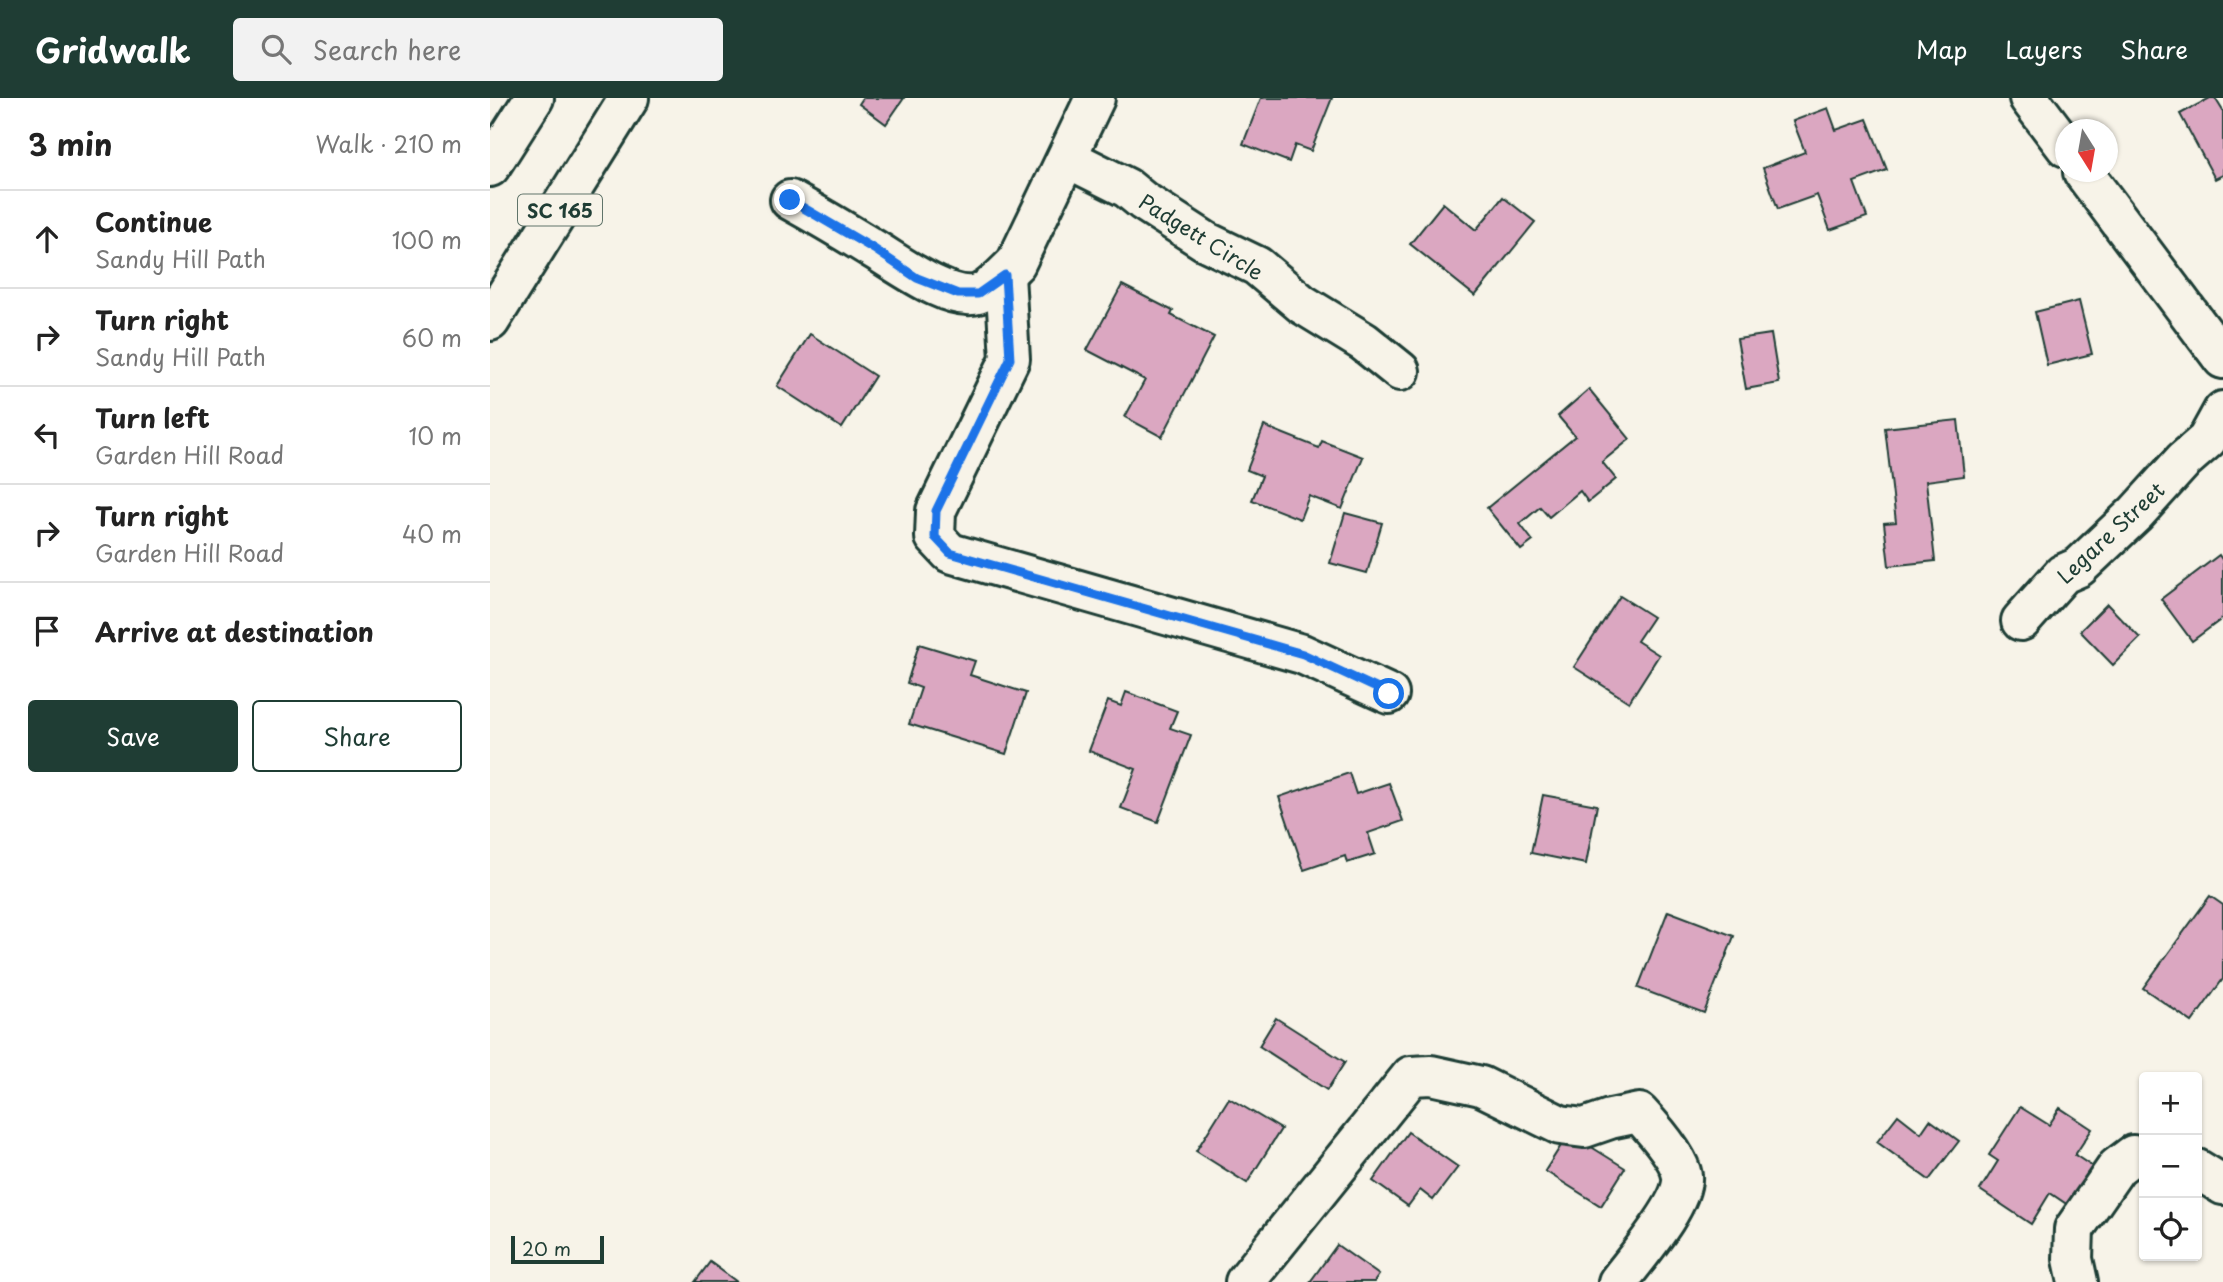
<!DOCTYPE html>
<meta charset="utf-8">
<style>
body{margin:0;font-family:"Playpen Sans",sans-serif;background:#f2f2f2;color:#222}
.controls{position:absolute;right:21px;bottom:21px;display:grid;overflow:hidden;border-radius:7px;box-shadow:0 2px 5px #0004}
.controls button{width:63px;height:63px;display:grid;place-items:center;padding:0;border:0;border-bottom:2px solid #e0e0e0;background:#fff;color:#222;font:35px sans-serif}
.compass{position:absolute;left:1565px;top:21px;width:63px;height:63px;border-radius:50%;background:#fff;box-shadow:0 2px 5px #0004;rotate:169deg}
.scale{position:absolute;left:21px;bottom:18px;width:93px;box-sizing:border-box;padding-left:7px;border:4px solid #1f3d34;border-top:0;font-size:19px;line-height:24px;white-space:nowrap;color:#1f3d34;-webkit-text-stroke:5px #f7f3e8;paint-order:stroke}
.stop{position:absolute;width:21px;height:21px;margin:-16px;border:5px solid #1a73e8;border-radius:50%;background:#fff}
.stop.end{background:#1a73e8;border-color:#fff;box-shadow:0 2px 7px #0008}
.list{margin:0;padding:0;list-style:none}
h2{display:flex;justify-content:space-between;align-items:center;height:91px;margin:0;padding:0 28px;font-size:30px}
h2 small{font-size:23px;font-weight:400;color:#767676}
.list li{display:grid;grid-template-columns:46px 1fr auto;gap:21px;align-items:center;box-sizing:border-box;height:98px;padding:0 28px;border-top:2px solid #e0e0e0}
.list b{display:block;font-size:26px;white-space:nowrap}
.list p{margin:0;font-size:23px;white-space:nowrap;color:#767676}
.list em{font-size:23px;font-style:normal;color:#767676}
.actions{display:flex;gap:14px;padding:21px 28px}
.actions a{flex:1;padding:16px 0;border:2px solid #1f3d34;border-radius:7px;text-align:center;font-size:24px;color:#1f3d34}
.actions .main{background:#1f3d34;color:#fff}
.icon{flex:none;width:38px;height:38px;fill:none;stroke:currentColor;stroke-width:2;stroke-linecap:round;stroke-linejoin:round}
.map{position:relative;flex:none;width:1733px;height:1184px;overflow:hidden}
header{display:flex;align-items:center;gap:42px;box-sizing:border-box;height:98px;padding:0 35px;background:#1f3d34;color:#fff}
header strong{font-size:33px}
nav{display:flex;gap:38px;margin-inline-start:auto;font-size:24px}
.search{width:490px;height:63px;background:#f2f2f2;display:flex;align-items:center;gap:18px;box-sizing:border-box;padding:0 24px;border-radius:7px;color:#767676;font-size:26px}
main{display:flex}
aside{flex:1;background:#fff}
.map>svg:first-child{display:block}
.building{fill:#dba7c1;stroke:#1f3d34;stroke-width:2}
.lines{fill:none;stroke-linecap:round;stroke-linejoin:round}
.minor-casing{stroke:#1f3d34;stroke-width:44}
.major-casing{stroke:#1f3d34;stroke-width:44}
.minor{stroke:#f7f3e8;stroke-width:38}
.major{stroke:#f7f3e8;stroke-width:38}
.route{stroke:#1a73e8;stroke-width:9}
.labels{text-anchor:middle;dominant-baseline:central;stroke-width:6;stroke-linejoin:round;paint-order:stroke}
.shield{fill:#f7f3e8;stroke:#60746a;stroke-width:2}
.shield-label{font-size:19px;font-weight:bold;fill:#1f3d34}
.street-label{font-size:21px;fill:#1f3d34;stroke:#f7f3e8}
</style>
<header>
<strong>Gridwalk</strong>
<div class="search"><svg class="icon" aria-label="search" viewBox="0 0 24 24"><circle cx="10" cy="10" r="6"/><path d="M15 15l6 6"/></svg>Search here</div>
<nav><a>Map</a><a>Layers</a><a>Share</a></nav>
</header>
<main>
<aside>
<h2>3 min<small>Walk · 210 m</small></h2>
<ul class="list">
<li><svg class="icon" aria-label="ahead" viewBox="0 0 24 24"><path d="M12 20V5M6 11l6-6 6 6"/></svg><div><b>Continue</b><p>Sandy Hill Path</p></div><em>100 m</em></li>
<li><svg class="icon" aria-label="right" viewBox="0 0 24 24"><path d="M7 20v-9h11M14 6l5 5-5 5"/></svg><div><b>Turn right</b><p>Sandy Hill Path</p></div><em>60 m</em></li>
<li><svg class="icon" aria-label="left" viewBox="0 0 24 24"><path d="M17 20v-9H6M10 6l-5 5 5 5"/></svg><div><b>Turn left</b><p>Garden Hill Road</p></div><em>10 m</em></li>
<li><svg class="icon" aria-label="right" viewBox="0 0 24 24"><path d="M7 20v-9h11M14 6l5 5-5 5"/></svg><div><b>Turn right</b><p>Garden Hill Road</p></div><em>40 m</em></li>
<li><svg class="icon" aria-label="arrive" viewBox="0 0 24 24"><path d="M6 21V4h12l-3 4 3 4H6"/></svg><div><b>Arrive at destination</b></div></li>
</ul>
<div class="actions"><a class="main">Save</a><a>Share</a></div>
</aside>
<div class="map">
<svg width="1733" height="1184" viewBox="0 0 1733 1184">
<rect width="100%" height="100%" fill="#f7f3e8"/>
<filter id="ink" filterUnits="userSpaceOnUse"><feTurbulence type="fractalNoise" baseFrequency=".0143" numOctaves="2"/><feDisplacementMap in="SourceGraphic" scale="14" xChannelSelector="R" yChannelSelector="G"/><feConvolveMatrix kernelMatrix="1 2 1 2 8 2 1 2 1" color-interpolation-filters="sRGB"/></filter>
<g filter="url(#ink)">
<!-- building -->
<g class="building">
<polygon points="373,0 414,0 396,26 369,6"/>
<polygon points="771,0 842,0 821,53 805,47 799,64 753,46"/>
<polygon points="1720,0 1725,0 1733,13 1733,77 1725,81 1690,16"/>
<polygon points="1338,10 1346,32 1377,21 1397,72 1364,84 1377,119 1340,132 1327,97 1288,111 1273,70 1315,54 1303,23"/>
<polygon points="1013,99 1045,124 985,198 920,146 953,105 986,132"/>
<polygon points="632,187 683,213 681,217 724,239 672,339 635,319 655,282 597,252"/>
<polygon points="1589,203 1602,256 1557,267 1545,214"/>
<polygon points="320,236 385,278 352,330 287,288"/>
<polygon points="1281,236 1289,285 1256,291 1247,241"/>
<polygon points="1099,291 1140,341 1112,364 1126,381 1098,404 1090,393 1059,419 1050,409 1030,426 1043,443 1031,452 997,410 1085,338 1068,318"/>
<polygon points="1468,322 1474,378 1436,383 1445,463 1399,468 1394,425 1406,424 1395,330"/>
<polygon points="774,328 829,350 832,343 873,359 852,411 819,398 810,421 762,402 772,378 757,372"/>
<polygon points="855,415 892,425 877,475 840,465"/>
<polygon points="1729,457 1733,463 1733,520 1702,543 1671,501"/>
<polygon points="1130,498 1163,519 1147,543 1169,557 1139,604 1084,569"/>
<polygon points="1617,506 1650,540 1623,567 1590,533"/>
<polygon points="429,546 485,563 480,577 536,595 516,656 419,626 431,590 417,585"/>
<polygon points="636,594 687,613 680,630 701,637 668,724 631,710 646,671 599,653 618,603 631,608"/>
<polygon points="859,675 866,696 899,685 913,723 878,735 885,756 857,765 855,758 814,772 789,699"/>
<polygon points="1053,697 1107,707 1096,766 1041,755"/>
<polygon points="1720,798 1733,807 1733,881 1702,924 1653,890"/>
<polygon points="1178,813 1244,838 1214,915 1148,890"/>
<polygon points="786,920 855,964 837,992 769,948"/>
<polygon points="739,1000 791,1031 757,1085 706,1053"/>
<polygon points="1530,1009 1559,1027 1570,1010 1602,1031 1585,1057 1603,1069 1578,1107 1560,1095 1541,1126 1490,1092 1508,1063 1499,1057"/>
<polygon points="1408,1017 1431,1035 1440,1022 1469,1043 1439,1082 1387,1044"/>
<polygon points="918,1034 968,1069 943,1102 930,1092 918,1108 883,1083"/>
<polygon points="1079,1035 1135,1070 1111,1108 1055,1073"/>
<polygon points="847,1147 889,1177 884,1184 820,1184"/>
<polygon points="220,1164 247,1184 205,1184"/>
</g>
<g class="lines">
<!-- minor casing -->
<g class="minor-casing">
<g id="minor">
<polyline points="577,60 637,90 653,103 715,143 767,168 812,206 874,244 910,273"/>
<path d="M300 102C327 117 354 133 380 149 405 163 458 205 488 196 500 192 517 174 526 165L605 0"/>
<polyline points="515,177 520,261 446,413 445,439 460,455 812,556 899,596"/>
<polyline points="1531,523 1573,476 1589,469 1646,415 1694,362 1717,342 1733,313"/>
<polyline points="1707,1071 1733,1087"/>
<path d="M755 1184 921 978 941 977 991 988 1070 1027 1094 1030 1120 1021 1149 1015C1162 1029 1189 1059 1192 1078 1195 1105 1145 1161 1128 1184"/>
<polyline points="1588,1184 1583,1161 1584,1131 1627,1069 1643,1057 1654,1059"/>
</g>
</g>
<!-- major casing -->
<g class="major-casing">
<g id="major">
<polyline points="1539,0 1576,49"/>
<polyline points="0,69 44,0"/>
<polyline points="1593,74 1733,261"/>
<polyline points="0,223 139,0"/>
</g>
</g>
<!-- minor -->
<use href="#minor" class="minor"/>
<!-- major -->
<use href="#major" class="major"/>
</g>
</g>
<g class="lines" filter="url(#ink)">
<!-- route -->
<polyline class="route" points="300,102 384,151 427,180 468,196 488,196 515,177 520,261 446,413 445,439 460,455 813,556 899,596"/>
</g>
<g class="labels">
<!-- shield labels -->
<rect class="shield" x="28" y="96.5" width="84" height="31" rx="5"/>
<g class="shield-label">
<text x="70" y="112">SC 165</text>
</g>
<!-- street labels -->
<g class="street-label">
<text transform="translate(712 138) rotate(32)">Padgett Circle</text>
<text transform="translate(1620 434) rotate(-43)">Legare Street</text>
</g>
</g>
</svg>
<div class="controls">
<button>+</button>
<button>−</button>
<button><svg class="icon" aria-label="locate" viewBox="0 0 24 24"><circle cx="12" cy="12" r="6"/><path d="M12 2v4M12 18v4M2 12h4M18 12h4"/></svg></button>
</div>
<svg class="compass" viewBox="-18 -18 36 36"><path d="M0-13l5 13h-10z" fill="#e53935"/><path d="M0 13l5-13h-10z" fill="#767676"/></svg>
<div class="scale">20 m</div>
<div class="stop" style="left:899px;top:596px"></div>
<div class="stop end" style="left:300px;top:102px"></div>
</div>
</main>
